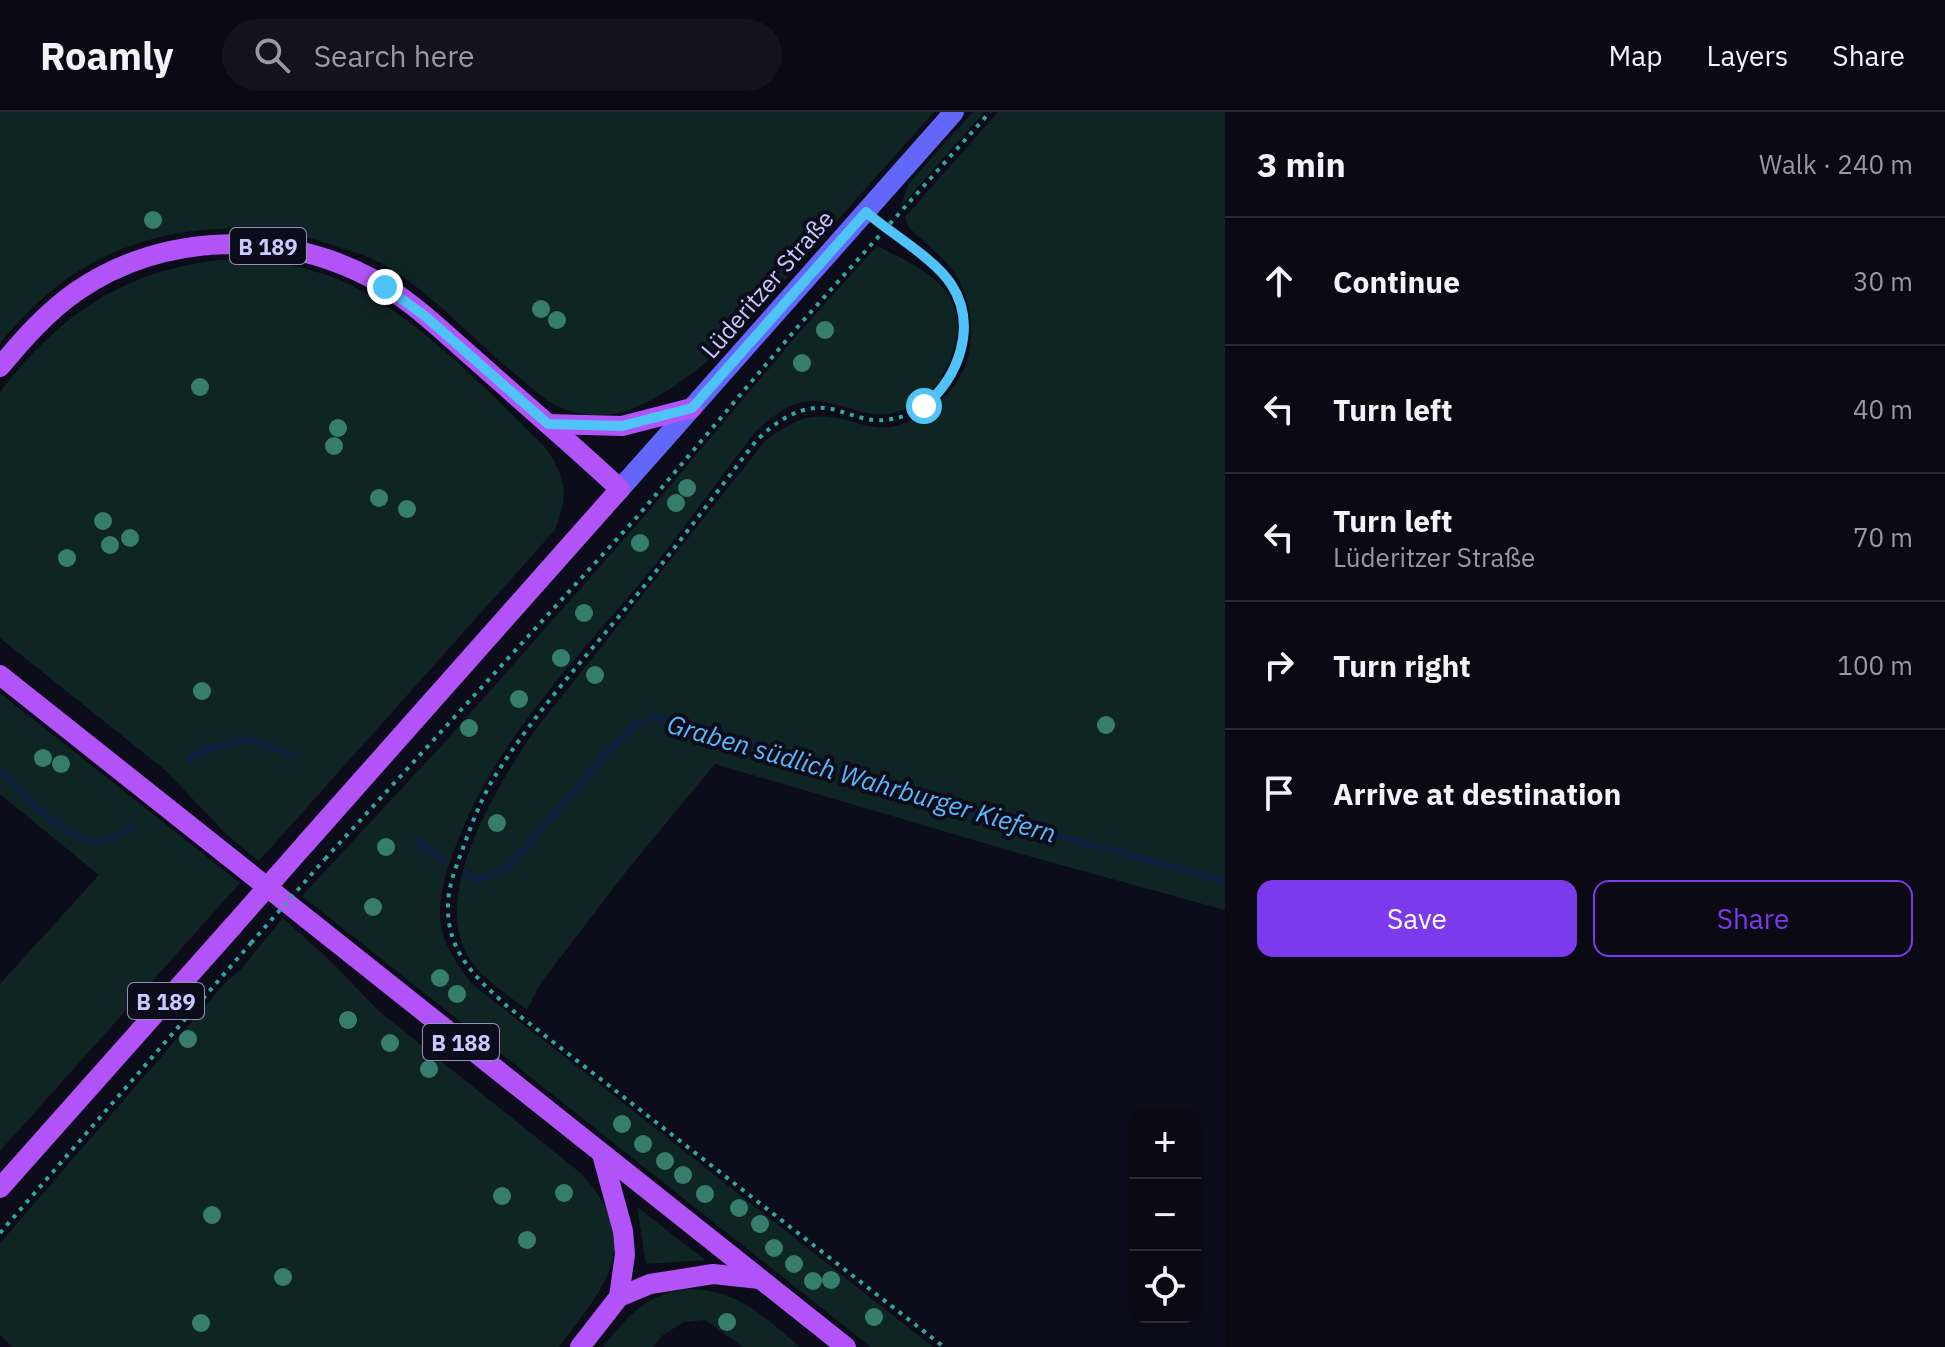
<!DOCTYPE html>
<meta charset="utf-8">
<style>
body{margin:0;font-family:"IBM Plex Sans",sans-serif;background:#13121d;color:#f1f3f6}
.controls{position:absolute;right:24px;bottom:24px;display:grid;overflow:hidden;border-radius:16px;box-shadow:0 4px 20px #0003}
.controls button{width:72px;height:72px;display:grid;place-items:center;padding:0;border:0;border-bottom:2px solid #2a2a34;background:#0a0914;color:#f1f3f6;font:40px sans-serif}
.stop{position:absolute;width:24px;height:24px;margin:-18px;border:6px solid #4fc3f7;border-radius:50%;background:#fff}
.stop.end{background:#4fc3f7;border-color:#fff;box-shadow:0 2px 8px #0008}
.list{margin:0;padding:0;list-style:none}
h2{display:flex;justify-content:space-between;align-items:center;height:104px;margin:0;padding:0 32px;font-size:34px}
h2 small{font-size:26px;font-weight:400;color:#999aa0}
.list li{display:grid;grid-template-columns:52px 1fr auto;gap:24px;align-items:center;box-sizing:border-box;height:128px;padding:0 32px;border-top:2px solid #2a2a34}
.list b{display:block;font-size:30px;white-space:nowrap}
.list p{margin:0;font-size:26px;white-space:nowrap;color:#999aa0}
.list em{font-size:26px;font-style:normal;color:#999aa0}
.actions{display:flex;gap:16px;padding:24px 32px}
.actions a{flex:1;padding:18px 0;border:2px solid #7c3aed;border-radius:16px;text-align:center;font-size:28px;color:#7c3aed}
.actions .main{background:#7c3aed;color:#fff}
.icon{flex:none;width:44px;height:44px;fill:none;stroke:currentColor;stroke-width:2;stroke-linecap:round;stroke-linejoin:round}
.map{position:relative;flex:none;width:1225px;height:1235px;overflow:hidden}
header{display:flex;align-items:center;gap:48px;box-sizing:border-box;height:112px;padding:0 40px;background:#0a0914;border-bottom:2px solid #2a2a34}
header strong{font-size:38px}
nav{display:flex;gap:44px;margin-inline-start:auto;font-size:28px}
.search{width:560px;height:72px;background:#13121d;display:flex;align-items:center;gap:20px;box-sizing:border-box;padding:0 28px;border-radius:44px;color:#999aa0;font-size:30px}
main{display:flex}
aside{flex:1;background:#0a0914}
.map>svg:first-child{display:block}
.green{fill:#0f2523}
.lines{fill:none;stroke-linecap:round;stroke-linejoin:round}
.stream{stroke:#0d223e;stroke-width:7}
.path{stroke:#31a89b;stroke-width:4;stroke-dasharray:4 6;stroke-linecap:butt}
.secondary{stroke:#6266f9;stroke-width:20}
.primary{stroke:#b253f8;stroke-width:20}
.path-bridge{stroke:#31a89b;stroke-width:4;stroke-dasharray:4 6;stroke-linecap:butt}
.primary-bridge{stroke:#b253f8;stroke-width:20}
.tree{fill:#367d6e}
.route{stroke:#4fc3f7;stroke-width:10}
.labels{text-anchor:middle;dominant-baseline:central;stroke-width:8;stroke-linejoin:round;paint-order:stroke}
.shield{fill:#0d0c1b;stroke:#9290b9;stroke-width:2}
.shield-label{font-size:22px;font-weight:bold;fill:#cbc8fd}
.street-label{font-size:24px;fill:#cbc8fd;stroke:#0d0c1b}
.water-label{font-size:26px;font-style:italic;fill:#5ab7f9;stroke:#0d0c1b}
</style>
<header>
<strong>Roamly</strong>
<div class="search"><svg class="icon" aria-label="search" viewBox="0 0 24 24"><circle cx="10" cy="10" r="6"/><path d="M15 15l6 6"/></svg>Search here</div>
<nav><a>Map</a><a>Layers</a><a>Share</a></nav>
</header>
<main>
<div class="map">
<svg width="1225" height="1235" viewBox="0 0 1225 1235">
<rect width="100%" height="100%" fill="#0d0c1b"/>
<!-- green -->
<g class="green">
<path d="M0 0H934C892 47 851 93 809 140 761 195 700 272 629 298 610 305 584 305 564 297 548 291 533 277 520 266 475 230 436 184 386 154 371 145 352 139 336 134 252 105 157 111 80 158 49 177 23 204 0 231Z"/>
<polygon points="973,0 984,0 901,94 909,71"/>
<path d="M998 0H1225V798L1021 742 715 652 628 757 540 872 527 898C507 882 481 866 468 844 430 781 499 671 535 618L766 328C796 307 813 298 850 309 864 313 877 317 892 315 902 313 911 308 920 303 970 276 983 224 961 172 952 150 924 132 908 114L905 105Z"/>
<path d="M877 134C914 153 962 171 957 221 952 262 920 307 874 302 850 299 826 285 802 290 783 295 770 307 756 319 720 365 686 414 649 460 580 544 499 623 459 726 449 751 440 774 440 802 440 829 456 851 472 872L933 1235H871L302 784 444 631 648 400 803 216Z"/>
<path d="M219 148C260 147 301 152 340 168 412 199 488 279 544 334 567 365 569 384 554 419L259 749 226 722 165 658 0 526V280C60 203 121 160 219 148Z"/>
<polygon points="0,581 240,771 0,1039 0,872 99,763 0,682"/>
<path d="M283 806 327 846 380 900 583 1063C644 1134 606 1172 559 1235H12L0 1223V1131L225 871 240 858Z"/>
<polygon points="637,1095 705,1148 646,1152"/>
<path d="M690 1177C738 1178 765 1205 800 1235H743L705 1208 684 1210 663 1223 653 1235H603C629 1203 646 1181 690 1177Z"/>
</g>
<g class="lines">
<!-- stream -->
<g class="stream">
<polyline points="189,647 207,637 248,627 294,643"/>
<path d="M0 659C23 680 62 727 94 729 107 730 122 721 134 715"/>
<polyline points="420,731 444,749"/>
<polyline points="467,763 478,768 509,755 607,641 636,613 655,605 706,616 948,694 1225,769"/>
</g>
<!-- path -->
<g class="path">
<path d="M883 115C905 133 937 148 952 173 983 227 948 302 885 308 866 310 849 301 832 297 802 291 776 309 756 329 719 377 683 426 645 473 593 537 535 599 492 669 480 690 471 714 463 736 456 755 448 774 448 794 447 840 476 866 507 894L944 1235"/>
<polyline points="325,747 637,405 801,211 990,0"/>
<polyline points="0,1121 251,831"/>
</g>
<!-- secondary -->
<polyline class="secondary" points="620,377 954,0"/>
<!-- primary -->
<g class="primary">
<path d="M0 255C23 227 47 200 77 179 164 120 280 118 371 166 412 188 445 222 480 252 527 294 574 334 620 377L306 731"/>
<polyline points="548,312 622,314 692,296"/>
<polyline points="0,563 846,1235"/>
<polyline points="602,1042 623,1119 625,1142 619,1185"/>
<polyline points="0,1076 233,814"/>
<polyline points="580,1235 619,1185 650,1172 713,1162 760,1167"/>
</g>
<!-- path-bridge -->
<polyline class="path-bridge" points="251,831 325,747"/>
<!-- primary-bridge -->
<polyline class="primary-bridge" points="233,814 306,731"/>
</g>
<!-- trees -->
<g class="tree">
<circle cx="153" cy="108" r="9"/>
<circle cx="541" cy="197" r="9"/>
<circle cx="557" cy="208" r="9"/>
<circle cx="825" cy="218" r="9"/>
<circle cx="802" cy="251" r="9"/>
<circle cx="200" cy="275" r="9"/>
<circle cx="338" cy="316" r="9"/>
<circle cx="334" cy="334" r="9"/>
<circle cx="687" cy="376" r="9"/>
<circle cx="379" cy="386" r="9"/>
<circle cx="676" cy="391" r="9"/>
<circle cx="407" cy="397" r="9"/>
<circle cx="103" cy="409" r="9"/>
<circle cx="130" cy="426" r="9"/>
<circle cx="640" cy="431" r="9"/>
<circle cx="110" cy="433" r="9"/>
<circle cx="67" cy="446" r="9"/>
<circle cx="584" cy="501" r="9"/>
<circle cx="561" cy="546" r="9"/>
<circle cx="595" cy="563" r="9"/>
<circle cx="202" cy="579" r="9"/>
<circle cx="519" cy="587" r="9"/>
<circle cx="1106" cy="613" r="9"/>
<circle cx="469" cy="616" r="9"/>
<circle cx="43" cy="646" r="9"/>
<circle cx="61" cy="652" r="9"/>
<circle cx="497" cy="711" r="9"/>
<circle cx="386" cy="735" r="9"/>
<circle cx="373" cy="795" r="9"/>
<circle cx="440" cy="866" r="9"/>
<circle cx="457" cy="882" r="9"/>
<circle cx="348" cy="908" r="9"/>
<circle cx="188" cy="927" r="9"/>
<circle cx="390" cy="931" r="9"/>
<circle cx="429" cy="957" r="9"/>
<circle cx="622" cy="1012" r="9"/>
<circle cx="643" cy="1032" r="9"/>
<circle cx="665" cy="1049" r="9"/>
<circle cx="683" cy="1063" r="9"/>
<circle cx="564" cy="1081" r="9"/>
<circle cx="705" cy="1082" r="9"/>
<circle cx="502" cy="1084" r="9"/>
<circle cx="739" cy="1096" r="9"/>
<circle cx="212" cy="1103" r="9"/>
<circle cx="760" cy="1112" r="9"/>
<circle cx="527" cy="1128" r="9"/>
<circle cx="774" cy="1136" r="9"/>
<circle cx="794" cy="1152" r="9"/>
<circle cx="283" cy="1165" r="9"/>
<circle cx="831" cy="1168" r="9"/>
<circle cx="813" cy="1169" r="9"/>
<circle cx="874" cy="1205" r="9"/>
<circle cx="727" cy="1210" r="9"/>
<circle cx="201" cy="1211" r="9"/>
</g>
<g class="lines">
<!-- route -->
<path class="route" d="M385 175 425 204 548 312 622 314 692 296 866 100C890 121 935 147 951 172 978 213 959 266 924 294"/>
</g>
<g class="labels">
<!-- shield labels -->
<g class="shield">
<rect x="230" y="116" width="76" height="36" rx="6"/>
<rect x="128" y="871" width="76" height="36" rx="6"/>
<rect x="423" y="912" width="76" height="36" rx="6"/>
</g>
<g class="shield-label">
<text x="268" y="134">B 189</text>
<text x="166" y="889">B 189</text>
<text x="461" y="930">B 188</text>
</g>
<!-- street labels -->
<g class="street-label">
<text transform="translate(767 172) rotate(-49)">Lüderitzer Straße</text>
</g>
<!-- water labels -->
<g class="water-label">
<text transform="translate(862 666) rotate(16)">Graben südlich Wahrburger Kiefern</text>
</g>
</g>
</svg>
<div class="controls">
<button>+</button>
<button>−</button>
<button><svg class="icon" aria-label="locate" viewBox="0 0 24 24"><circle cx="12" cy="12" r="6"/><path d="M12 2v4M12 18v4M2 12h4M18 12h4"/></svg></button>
</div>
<div class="stop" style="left:924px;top:294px"></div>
<div class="stop end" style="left:385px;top:175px"></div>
</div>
<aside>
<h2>3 min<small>Walk · 240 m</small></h2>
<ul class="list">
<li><svg class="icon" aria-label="ahead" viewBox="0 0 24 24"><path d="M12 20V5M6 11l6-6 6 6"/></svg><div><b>Continue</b></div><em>30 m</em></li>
<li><svg class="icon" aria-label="left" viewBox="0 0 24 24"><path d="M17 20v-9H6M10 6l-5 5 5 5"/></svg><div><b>Turn left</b></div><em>40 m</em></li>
<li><svg class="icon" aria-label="left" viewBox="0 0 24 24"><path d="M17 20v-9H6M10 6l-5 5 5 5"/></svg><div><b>Turn left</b><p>Lüderitzer Straße</p></div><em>70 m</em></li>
<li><svg class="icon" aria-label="right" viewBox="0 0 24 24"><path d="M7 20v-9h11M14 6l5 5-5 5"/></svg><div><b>Turn right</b></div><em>100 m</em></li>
<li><svg class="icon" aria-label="arrive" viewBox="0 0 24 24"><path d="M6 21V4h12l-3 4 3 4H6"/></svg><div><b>Arrive at destination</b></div></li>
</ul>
<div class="actions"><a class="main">Save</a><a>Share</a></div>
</aside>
</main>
